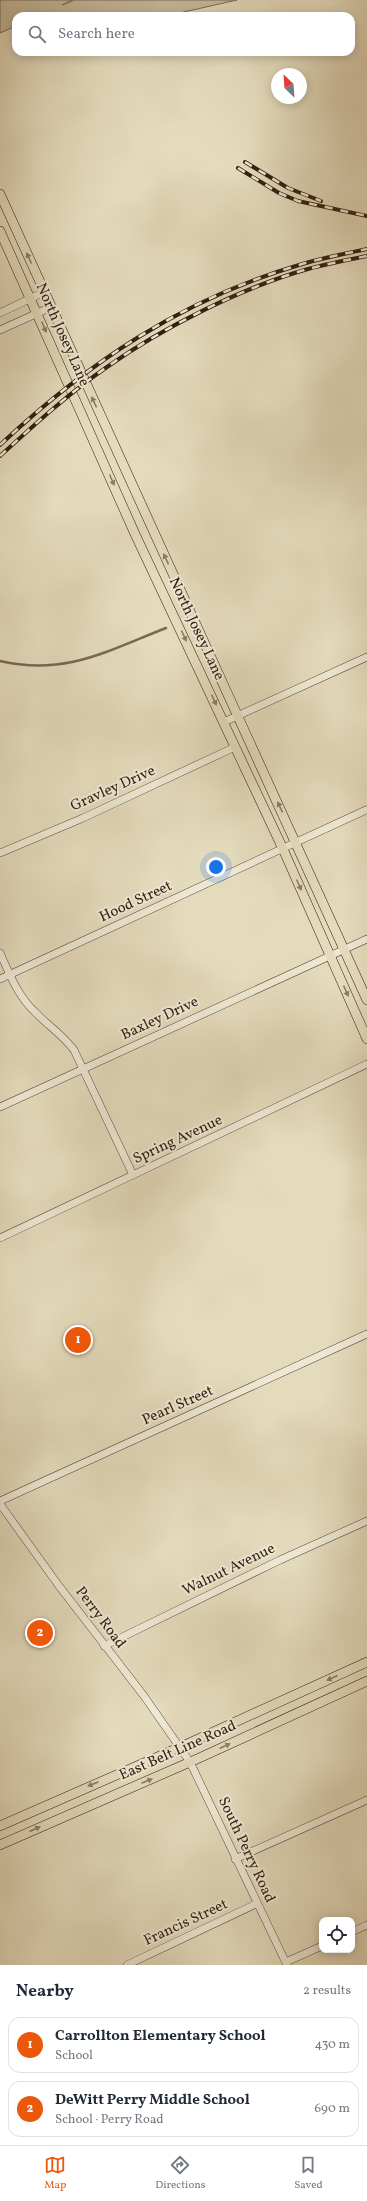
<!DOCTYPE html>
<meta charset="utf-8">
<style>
body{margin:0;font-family:Vollkorn,serif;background:#f6f6f7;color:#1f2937}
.controls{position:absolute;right:12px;bottom:12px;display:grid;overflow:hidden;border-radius:8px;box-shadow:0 2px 10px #0003}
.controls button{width:36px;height:36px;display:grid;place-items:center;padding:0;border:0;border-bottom:1px solid #e0e1e3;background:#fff;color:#1f2937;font:20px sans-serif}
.compass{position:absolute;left:271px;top:68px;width:36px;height:36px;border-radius:50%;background:#fff;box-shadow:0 2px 10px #0003;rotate:335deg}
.you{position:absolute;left:216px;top:867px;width:14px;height:14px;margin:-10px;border:3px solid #fff;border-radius:50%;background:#1a73e8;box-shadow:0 0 0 6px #1a73e833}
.badge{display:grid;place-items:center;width:26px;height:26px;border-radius:50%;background:#ea580c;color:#fff;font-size:13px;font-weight:700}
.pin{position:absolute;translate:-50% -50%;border:2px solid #fff;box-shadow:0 1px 4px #0006}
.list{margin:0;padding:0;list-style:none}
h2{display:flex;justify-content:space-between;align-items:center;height:52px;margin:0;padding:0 16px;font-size:17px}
h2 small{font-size:13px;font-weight:400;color:#747a83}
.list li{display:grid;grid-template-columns:26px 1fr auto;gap:12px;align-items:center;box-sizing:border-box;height:56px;margin:0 8px 8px;padding:0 8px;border:1px solid #e0e1e3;border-radius:12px}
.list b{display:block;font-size:15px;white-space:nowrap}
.list p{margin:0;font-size:13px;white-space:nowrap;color:#747a83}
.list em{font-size:13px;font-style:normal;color:#747a83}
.icon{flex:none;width:22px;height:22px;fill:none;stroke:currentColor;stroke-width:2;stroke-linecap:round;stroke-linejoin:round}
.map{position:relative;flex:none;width:367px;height:1965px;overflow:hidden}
.search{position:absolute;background:#fff;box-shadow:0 2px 10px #0003;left:12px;right:12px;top:12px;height:44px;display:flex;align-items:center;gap:10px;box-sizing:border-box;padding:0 14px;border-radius:12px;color:#747a83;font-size:15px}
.sheet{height:180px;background:#fff}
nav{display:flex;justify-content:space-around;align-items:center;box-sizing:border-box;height:56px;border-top:1px solid #e0e1e3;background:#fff;font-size:11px;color:#747a83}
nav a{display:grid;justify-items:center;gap:2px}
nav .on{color:#ea580c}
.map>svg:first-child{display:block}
.green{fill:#c6bba0;stroke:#7c6c58}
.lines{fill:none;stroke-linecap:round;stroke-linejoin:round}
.stream{stroke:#786854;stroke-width:2.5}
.minor-casing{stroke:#5e4c3b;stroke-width:8}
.major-casing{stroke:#321d10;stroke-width:10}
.minor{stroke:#ede8d4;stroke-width:7}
.major{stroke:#e4dbbd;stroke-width:9}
.rail-casing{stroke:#321d10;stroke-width:4}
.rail{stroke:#ede8d4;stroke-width:2.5;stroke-dasharray:8;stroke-linecap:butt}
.oneway{fill:#8b7c66}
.labels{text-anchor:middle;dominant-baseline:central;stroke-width:4;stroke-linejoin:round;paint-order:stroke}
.street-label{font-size:15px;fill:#321d10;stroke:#ede8d4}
</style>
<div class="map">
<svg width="367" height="1965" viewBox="0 0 367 1965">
<rect width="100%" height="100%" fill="#e4dbbd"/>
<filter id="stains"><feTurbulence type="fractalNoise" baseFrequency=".005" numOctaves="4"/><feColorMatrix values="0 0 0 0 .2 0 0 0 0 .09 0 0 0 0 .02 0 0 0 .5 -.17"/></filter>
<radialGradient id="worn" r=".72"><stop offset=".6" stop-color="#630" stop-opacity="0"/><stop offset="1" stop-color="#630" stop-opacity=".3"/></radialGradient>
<!-- green -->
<polygon class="green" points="0,0 72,0 62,5 75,0 237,0 166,16 43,16 42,14 37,16 16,16 16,26 0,33"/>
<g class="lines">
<!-- stream -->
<path class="stream" d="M0 661C65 676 107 651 166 628"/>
<!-- minor casing -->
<g class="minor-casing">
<g id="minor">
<polyline points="0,313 44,292"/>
<polyline points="0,330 51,307"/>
<polyline points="224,722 367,657"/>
<polyline points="0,853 83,818 235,747"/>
<path d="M0 953C9 973 18 996 34 1011 47 1025 62 1034 74 1050L133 1175"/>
<polyline points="0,979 366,810"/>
<polyline points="0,1107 367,939"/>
<polyline points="0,1238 367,1064"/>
<polyline points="0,1501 367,1334"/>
<polyline points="0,1504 59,1586 144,1696 190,1762 287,1965"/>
<polyline points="104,1646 280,1560 367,1521"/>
<polyline points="235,1859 367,1800"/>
<polyline points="352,1932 367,1925"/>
<polyline points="286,1962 322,1946"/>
<polyline points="127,1965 256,1904"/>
</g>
</g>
<!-- major casing -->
<g class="major-casing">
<g id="major">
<polyline points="0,194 367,1000"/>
<polyline points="0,231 135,534 283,849 367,1039"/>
<polyline points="0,1826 187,1744 367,1662"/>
<polyline points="0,1845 197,1759 367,1681"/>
</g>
</g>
<!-- minor -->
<use href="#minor" class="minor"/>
<!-- major -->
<use href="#major" class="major"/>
<!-- rail casing -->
<g class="rail-casing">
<g id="rail">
<polyline points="245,162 288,188 321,201"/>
<polyline points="238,168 279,193 298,201 367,216"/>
<path d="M0 445C89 362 181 300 299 265 321 258 344 254 367 249"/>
<path d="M0 456C34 425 69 393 107 367 162 328 243 287 308 269 327 264 347 260 367 256"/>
</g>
</g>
<!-- rail -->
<use href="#rail" class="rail"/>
</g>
<!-- one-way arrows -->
<defs><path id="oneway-solid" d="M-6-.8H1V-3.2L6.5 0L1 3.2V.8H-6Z"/></defs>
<g class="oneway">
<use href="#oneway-solid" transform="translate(29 258) rotate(-114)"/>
<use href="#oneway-solid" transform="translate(44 327) rotate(67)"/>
<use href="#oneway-solid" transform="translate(94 402) rotate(-115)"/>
<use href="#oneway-solid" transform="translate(112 480) rotate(66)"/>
<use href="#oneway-solid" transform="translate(166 559) rotate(-115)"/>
<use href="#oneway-solid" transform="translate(184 636) rotate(65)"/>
<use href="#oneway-solid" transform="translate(214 700) rotate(65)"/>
<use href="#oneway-solid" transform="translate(280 807) rotate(-115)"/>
<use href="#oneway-solid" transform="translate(299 885) rotate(66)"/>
<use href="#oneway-solid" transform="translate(346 991) rotate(66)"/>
<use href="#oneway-solid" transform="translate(332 1678) rotate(156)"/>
<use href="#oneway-solid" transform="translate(225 1746) rotate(-25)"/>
<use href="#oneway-solid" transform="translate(147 1781) rotate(-23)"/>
<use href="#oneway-solid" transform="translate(93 1784) rotate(157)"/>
<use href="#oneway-solid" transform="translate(35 1829) rotate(-25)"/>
</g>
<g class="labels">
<!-- street labels -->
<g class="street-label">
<text transform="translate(62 335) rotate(66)">North Josey Lane</text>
<text transform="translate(196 629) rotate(65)">North Josey Lane</text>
<text transform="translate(113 789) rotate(-24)">Gravley Drive</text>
<text transform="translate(136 902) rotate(-25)">Hood Street</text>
<text transform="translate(160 1019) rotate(-25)">Baxley Drive</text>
<text transform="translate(178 1140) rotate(-25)">Spring Avenue</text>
<text transform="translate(178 1406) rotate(-24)">Pearl Street</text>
<text transform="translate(229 1570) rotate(-26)">Walnut Avenue</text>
<text transform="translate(100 1618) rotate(53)">Perry Road</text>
<text transform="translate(178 1751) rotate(-24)">East Belt Line Road</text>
<text transform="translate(246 1850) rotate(65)">South Perry Road</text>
<text transform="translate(186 1923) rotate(-25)">Francis Street</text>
</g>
</g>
<rect width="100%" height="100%" filter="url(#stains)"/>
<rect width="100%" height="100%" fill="url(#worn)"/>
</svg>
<div class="controls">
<button><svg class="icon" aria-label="locate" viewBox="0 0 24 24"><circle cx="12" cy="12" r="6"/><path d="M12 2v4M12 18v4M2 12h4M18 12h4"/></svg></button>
</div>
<svg class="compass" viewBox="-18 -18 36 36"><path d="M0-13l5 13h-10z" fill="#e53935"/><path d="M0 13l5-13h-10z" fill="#747a83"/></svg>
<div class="you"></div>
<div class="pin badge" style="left:78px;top:1340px">1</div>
<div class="pin badge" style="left:40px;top:1633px">2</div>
<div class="search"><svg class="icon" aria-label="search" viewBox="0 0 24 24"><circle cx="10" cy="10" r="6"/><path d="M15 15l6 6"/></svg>Search here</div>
</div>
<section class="sheet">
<h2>Nearby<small>2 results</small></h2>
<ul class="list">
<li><span class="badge">1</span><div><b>Carrollton Elementary School</b><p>School</p></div><em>430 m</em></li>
<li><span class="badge">2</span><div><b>DeWitt Perry Middle School</b><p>School · Perry Road</p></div><em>690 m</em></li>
</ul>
</section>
<nav>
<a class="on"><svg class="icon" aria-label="map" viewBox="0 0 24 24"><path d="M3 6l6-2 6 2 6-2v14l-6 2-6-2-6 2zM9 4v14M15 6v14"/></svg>Map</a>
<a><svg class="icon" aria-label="directions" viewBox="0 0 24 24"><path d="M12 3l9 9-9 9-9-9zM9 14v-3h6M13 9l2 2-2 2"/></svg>Directions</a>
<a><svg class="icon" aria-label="saved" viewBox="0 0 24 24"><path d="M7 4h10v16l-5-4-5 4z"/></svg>Saved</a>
</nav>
